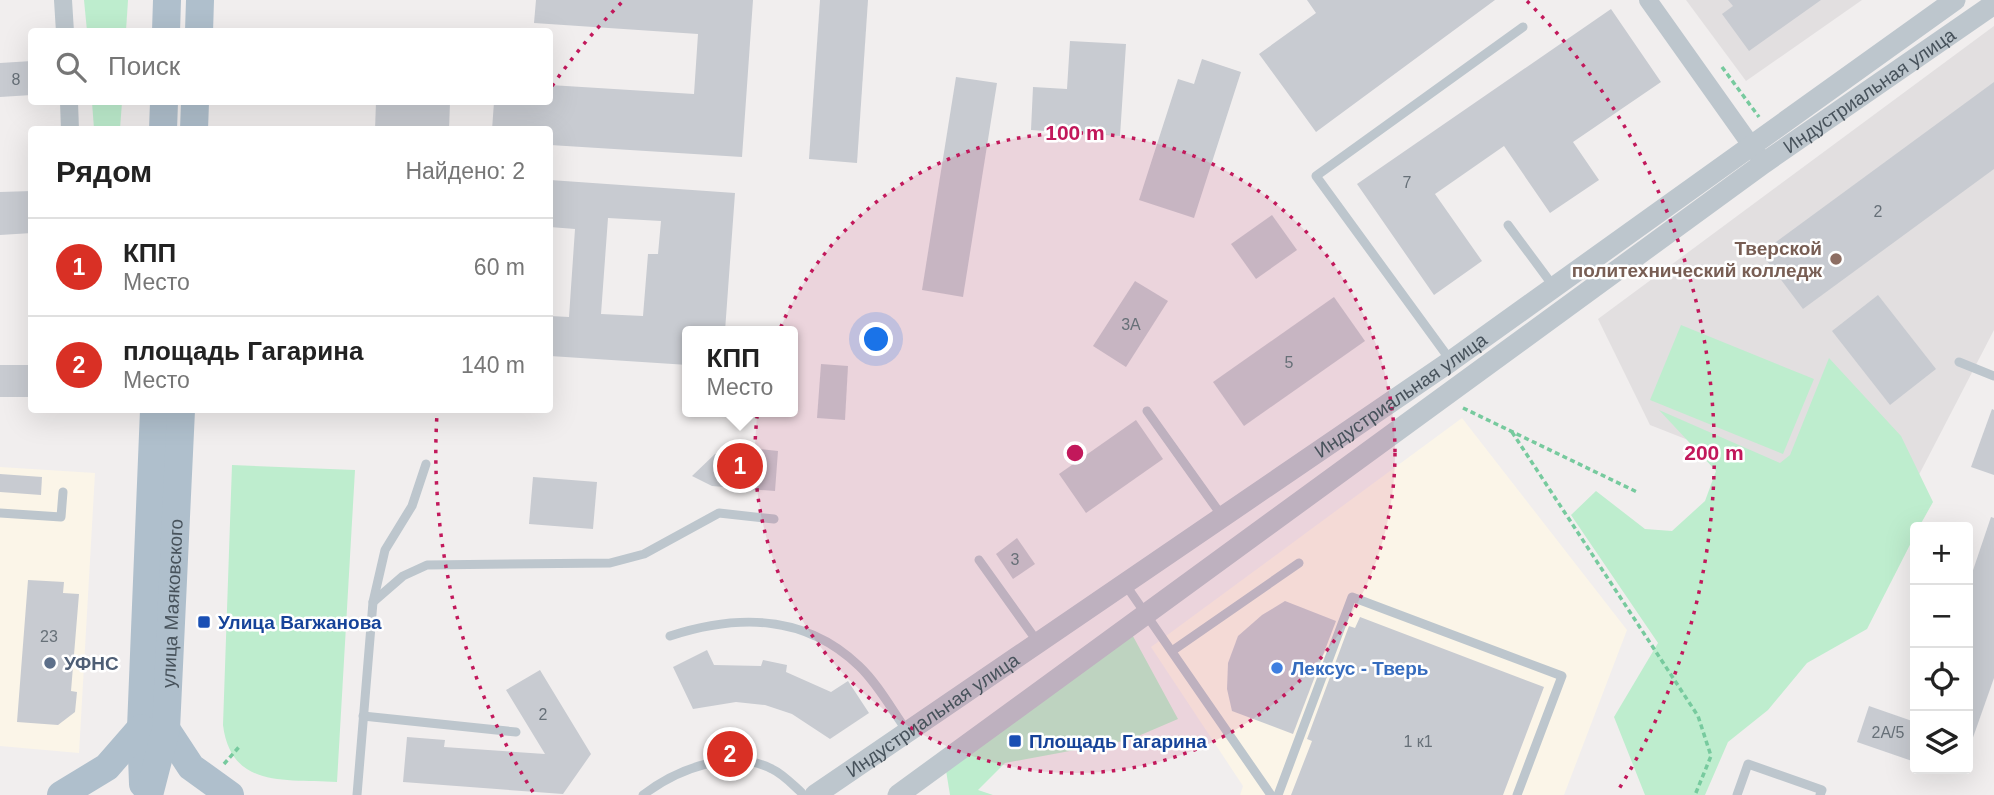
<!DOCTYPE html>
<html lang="ru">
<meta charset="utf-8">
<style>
body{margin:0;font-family:Helvetica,sans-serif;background:#f2f2f2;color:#222}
.controls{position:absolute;right:21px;bottom:21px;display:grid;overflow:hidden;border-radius:7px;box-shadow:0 7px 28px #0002}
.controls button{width:63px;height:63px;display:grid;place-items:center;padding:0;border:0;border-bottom:2px solid #e0e0e0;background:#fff;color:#222;font:35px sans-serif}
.you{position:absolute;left:877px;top:340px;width:24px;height:24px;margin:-18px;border:5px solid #fff;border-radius:50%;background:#1a73e8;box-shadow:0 0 0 10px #1a73e833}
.badge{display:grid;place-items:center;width:46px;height:46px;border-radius:50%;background:#d93025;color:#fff;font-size:23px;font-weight:700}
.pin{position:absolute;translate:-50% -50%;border:4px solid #fff;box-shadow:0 2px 7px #0006}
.popup{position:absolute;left:682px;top:326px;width:116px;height:91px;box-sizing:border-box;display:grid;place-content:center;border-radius:7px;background:#fff;filter:drop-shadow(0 2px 5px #0005);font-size:23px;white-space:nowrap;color:#767676}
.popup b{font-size:26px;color:#222}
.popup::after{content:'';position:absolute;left:50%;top:100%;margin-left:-14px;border:14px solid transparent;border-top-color:#fff}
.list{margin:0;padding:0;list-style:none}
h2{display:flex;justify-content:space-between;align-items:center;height:91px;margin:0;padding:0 28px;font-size:30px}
h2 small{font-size:23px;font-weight:400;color:#767676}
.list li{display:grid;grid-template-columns:46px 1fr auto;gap:21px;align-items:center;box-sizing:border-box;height:98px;padding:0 28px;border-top:2px solid #e0e0e0}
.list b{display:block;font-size:26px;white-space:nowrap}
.list p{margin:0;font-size:23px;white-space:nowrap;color:#767676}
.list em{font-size:23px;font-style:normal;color:#767676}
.icon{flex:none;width:38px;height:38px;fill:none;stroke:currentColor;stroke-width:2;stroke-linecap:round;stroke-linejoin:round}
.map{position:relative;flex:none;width:1994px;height:795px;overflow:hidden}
.search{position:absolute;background:#fff;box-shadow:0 7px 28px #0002;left:28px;top:28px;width:525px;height:77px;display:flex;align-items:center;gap:18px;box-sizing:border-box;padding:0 24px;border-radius:7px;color:#767676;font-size:26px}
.panel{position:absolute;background:#fff;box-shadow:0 7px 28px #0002;left:28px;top:126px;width:525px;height:287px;border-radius:7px}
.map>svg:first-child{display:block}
.commercial{fill:#fbf5e8}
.education{fill:#e2dfe0}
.green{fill:#beedce}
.building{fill:#c8cbd1;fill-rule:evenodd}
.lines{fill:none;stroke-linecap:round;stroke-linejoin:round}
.path{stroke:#77ca9e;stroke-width:3.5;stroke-dasharray:5 3.5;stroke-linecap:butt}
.service{stroke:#bdc6cd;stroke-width:9}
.minor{stroke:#bdc6cd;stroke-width:18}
.tertiary{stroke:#bdc6cd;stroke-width:21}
.primary{stroke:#afbfcc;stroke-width:28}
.ring{fill:none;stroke:#c2185b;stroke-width:3.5;stroke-dasharray:3.5 7}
.education-dot{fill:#8d6e63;stroke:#fff;stroke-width:2.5}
.transit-dot{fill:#1a4fb4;stroke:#fff;stroke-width:2.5}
.service-dot{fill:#5c6f8a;stroke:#fff;stroke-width:2.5}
.shop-dot{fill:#3f7fe0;stroke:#fff;stroke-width:2.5}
.labels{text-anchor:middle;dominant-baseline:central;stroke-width:5;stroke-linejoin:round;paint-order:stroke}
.number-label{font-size:16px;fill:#677078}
.street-label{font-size:19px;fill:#47525b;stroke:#fff}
.education-label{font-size:19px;font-weight:bold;fill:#785e54;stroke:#fff;text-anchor:end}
.transit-label{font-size:19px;font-weight:bold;fill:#164399;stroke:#fff;text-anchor:start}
.service-label{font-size:19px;font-weight:bold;fill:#4e5e75;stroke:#fff;text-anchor:start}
.shop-label{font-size:19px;font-weight:bold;fill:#366cbe;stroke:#fff;text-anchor:start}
.centre{fill:#c2185b;stroke:#fff;stroke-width:3.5}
.ring-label{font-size:21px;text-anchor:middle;font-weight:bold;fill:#c2185b;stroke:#fff;stroke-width:5;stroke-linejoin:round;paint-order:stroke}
</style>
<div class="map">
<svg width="1994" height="795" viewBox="0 0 1994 795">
<rect width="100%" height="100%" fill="#f1eeee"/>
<!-- commercial -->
<g class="commercial">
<polygon points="1462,418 1627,630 1564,795 1240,795 1243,786 1151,647"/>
<polygon points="0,467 95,473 79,753 0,746"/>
</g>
<!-- education -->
<g class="education">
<polygon points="1686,0 1862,0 1746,81"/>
<polygon points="1994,26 1994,330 1895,521 1650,425 1598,319"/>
</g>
<!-- green -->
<g class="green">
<polygon points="84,0 128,0 126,31 87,31"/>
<polygon points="92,102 122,102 120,129 94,129"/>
<polygon points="1681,325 1814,379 1783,454 1650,400"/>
<polygon points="1829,358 1901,436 1933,502 1919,527 1915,527 1915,535 1867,629 1807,663 1768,710 1728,742 1705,795 1645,795 1614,717 1658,643 1571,515 1596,491 1645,529 1672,531 1705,501 1716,471 1659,410 1780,463 1790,455"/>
<path d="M232 465 355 470 337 782C286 779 231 789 223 725Z"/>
<polygon points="1128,627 1178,719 1129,740 1005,763 978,790 993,795 950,795 943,752"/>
</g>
<!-- building -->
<g class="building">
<polygon points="536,0 753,0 742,157 550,145 550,130 492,130 494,102 550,102 550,85 694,94 698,34 534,23"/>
<polygon points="820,0 868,0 857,163 809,159"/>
<polygon points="1307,0 1495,0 1316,132 1259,54 1316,13"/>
<polygon points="1728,0 1821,0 1749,51 1722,14 1733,6"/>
<polygon points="1611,9 1661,82 1573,142 1599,180 1550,213 1504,146 1435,194 1482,261 1434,295 1357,184"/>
<polygon points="1070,41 1126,44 1120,136 1031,130 1033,87 1067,89"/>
<polygon points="1202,59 1241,72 1194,218 1139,200 1178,79 1194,84"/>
<polygon points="32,61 32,95 0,97 0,63"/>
<polygon points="956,77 997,83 963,297 922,290"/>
<polygon points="1994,82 1994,169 1803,309 1761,253"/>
<polygon points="376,102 450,102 449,130 375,130"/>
<path d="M550 180 735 193 725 331H688V365L550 356V316L569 317 575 229 550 227ZM608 218 661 221 658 254H648L643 316 601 314Z"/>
<polygon points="32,191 32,233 0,235 0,192"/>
<polygon points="1272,215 1297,250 1256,279 1231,244"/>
<polygon points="1135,281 1168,301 1126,367 1093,346"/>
<polygon points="1878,295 1936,369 1890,405 1832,331"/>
<polygon points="1334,297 1365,341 1244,426 1213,382"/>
<polygon points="821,364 848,366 845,420 817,418"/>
<rect x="0" y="365" width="32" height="32"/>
<polygon points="1992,409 1994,410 1994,475 1971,467"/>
<polygon points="1136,420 1163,459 1086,513 1059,474"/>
<polygon points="739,447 778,451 775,491 712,486 692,476 715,454 738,456"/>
<polygon points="0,474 42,477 41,495 0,492"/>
<polygon points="533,477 597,482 593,529 529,524"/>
<polygon points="1991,517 1994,518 1994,678 1970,746 1968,746 1968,585"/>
<polygon points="1017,538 1035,564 1013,579 996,554"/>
<polygon points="28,580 64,582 63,593 79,594 71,691 77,692 75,712 58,725 17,722"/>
<polygon points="1285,601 1336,621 1293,734 1232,711 1227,689 1228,663 1238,636 1262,615"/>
<polygon points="1360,617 1544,687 1503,795 1291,795 1312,741 1307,739 1349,626 1355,628"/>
<polygon points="707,650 714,665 761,666 763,660 787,665 786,672 831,692 848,681 869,713 830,739 792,714 765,705 736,702 693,709 673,667"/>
<polygon points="540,670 591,754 563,794 403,782 407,737 445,740 444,747 545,754 506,690"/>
<polygon points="1869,706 1915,722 1915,762 1857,742"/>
</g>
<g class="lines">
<!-- path -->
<g class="path">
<polyline points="1722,67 1759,117"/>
<polyline points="1463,408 1637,492"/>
<polyline points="1512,432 1698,716 1711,756 1695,795"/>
<polyline points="224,764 239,747"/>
</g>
<!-- service -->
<g class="service">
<polyline points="1508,225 1554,287"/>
<polyline points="1451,361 1316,176 1523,27"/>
<polyline points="1959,362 1994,376"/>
<polyline points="1147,411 1222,516"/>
<polyline points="0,513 61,517 63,492"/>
<polyline points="979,560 1037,641"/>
<polyline points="1125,584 1271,795"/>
<polyline points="373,602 403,576 427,565 610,563 644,554 719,513 774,519"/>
<path d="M670 636C738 614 805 614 859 666 878 684 892 710 907 731"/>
<polyline points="1172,651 1299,563"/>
<polyline points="363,716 516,732"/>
<polyline points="357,795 373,602 385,550 412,506 426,464"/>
<path d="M643 795C677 769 731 748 772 769 783 774 793 785 802 793"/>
<polyline points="1278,795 1352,597 1562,676 1517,795"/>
<polyline points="1737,795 1748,764 1822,790 1820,795"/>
</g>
<!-- minor -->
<g class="minor">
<polyline points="63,0 65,32"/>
<polyline points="1648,0 1758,155"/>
<polyline points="69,102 70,130"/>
</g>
<!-- tertiary -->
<g class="tertiary">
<path id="s1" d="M815 795 1451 361 1955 0"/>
<path id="s2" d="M898 795 1764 163 1994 4"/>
</g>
<!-- primary -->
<g class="primary">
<polyline points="166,32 167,0"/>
<polyline points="199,32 200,0"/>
<polyline points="163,130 164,102"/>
<polyline points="194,130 195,102"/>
<polyline points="166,729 191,767 230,795"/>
<polyline points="143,784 141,728 154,410"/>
<polyline points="61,795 107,767 141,728"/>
<path id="s3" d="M149 795 166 729 181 410"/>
</g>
</g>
<!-- distance rings -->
<circle cx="1075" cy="453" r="320" fill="#c2185b" fill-opacity=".12"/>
<g class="ring">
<circle cx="1075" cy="453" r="320"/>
<path d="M533 792A639 639 0 0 1 437 414M552 86A639 639 0 0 1 623 1M1527 1A639 639 0 0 1 1617 792"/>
</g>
<!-- markers -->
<circle class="education-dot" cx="1836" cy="259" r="7"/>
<g class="transit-dot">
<rect x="197" y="615" width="14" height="14" rx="3.5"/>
<rect x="1008" y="734" width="14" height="14" rx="3.5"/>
</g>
<circle class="service-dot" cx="50" cy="663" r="7"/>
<circle class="shop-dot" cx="1277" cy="668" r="7"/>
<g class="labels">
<!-- number labels -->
<g class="number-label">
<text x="16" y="79">8</text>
<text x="1407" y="182">7</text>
<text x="1878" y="211">2</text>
<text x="1131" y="324">3А</text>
<text x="1289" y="362">5</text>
<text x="1015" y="559">3</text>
<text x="49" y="636">23</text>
<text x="543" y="714">2</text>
<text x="1888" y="732">2А/5</text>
<text x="1418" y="741">1 к1</text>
</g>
<!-- street labels -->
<g class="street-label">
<text stroke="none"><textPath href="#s2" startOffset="1200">Индустриальная улица</textPath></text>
<text stroke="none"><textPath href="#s1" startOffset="709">Индустриальная улица</textPath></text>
<text stroke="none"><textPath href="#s3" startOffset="194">улица Маяковского</textPath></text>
<text stroke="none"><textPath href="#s1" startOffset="142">Индустриальная улица</textPath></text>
</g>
<!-- education labels -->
<g class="education-label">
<text x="1822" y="248">Тверской<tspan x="1822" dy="22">политехнический колледж</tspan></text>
</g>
<!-- transit labels -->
<g class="transit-label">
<text x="218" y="622">Улица Вагжанова</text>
<text x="1029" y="741">Площадь Гагарина</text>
</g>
<!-- service labels -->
<g class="service-label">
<text x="64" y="663">УФНС</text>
</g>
<!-- shop labels -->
<g class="shop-label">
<text x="1291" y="668">Лексус - Тверь</text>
</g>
</g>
<circle cx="1075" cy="453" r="10" class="centre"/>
<g class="ring-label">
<text x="1075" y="140">100 m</text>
<text x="1714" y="460">200 m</text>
</g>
</svg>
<div class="controls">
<button>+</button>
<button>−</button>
<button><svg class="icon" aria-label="locate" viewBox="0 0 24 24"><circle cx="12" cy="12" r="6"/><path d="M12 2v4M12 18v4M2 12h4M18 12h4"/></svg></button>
<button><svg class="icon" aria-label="layers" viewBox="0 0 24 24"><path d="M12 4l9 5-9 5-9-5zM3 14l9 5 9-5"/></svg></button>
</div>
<div class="you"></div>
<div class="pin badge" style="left:740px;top:466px">1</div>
<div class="popup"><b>КПП</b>Место</div>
<div class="pin badge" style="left:730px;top:754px">2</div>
<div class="search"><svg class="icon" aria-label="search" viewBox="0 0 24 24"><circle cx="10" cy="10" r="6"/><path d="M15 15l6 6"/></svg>Поиск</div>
<section class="panel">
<h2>Рядом<small>Найдено: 2</small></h2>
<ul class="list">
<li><span class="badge">1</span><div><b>КПП</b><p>Место</p></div><em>60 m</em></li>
<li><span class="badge">2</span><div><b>площадь Гагарина</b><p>Место</p></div><em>140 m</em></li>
</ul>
</section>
</div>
